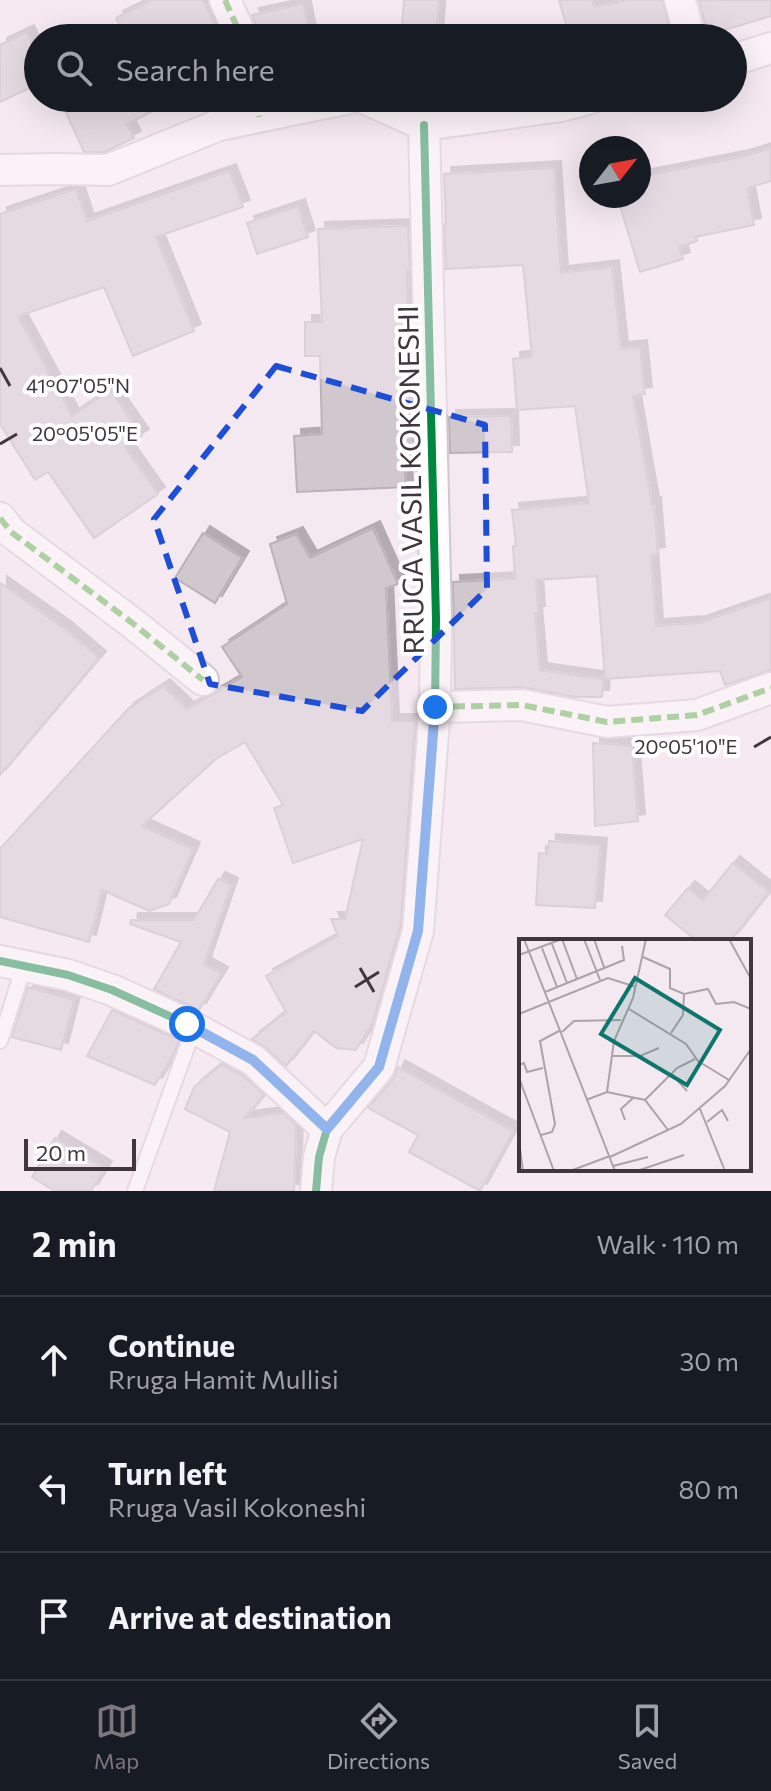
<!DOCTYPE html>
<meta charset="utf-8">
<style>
body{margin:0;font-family:Commissioner,sans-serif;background:#242831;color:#f1f3f6}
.compass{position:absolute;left:579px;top:136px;width:72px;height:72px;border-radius:50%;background:#171b24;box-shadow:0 8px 32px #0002;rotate:59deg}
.scale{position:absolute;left:24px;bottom:20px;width:112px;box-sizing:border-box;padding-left:8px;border:4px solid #40373d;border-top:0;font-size:22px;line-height:28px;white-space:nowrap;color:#40373d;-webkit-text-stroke:6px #fff;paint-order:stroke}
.stop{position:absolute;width:24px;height:24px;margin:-18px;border:6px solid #1a73e8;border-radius:50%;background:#fff}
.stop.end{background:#1a73e8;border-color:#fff;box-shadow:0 2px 8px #0008}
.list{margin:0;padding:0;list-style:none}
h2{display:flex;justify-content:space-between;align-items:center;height:104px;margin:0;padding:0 32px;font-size:34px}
h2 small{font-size:26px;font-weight:400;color:#9ea1a6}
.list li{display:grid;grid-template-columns:52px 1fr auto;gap:24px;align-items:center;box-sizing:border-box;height:128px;padding:0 32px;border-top:2px solid #363941}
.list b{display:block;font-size:30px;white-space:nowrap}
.list p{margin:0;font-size:26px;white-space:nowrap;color:#9ea1a6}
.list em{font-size:26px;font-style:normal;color:#9ea1a6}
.icon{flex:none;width:44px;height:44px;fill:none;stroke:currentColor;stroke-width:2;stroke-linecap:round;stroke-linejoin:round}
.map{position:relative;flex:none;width:771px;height:1191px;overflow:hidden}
.search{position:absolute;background:#171b24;box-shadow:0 8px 32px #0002;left:24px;right:24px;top:24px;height:88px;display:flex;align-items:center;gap:20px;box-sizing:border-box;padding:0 28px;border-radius:44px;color:#9ea1a6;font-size:30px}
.sheet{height:488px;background:#171b24}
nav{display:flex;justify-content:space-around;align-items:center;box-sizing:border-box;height:112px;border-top:2px solid #363941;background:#171b24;font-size:22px;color:#9ea1a6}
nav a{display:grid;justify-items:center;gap:4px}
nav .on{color:#7f757c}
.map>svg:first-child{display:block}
.building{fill:#d1c8ce;stroke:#bbb2b8;stroke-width:2;filter:url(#shadow)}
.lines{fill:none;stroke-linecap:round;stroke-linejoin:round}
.lane-casing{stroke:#d1c7ce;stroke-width:18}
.street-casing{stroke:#d1c7ce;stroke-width:34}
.lane{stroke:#fefcfd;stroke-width:14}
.street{stroke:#fefcfd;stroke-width:30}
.quiet{stroke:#57b246;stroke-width:6;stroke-dasharray:12 6;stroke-linecap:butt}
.cycleway-casing{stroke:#fff;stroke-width:13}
.cycleway{stroke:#00873e;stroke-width:8}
.route{stroke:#1a73e8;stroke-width:10}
.marked{fill:none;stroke:#1d4ed8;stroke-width:6;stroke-dasharray:16 10;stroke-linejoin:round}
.ticks{fill:none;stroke:#40373d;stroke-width:3}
.labels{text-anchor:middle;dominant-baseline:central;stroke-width:8;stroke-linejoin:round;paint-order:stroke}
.street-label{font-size:28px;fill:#40373d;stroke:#fff}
.inset-road{fill:none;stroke:#ada2a9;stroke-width:2}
.view{fill:#0f766e;fill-opacity:0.15;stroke:#0f766e;stroke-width:4}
.inset-edge{fill:none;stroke:#40373d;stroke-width:4}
.ticks-label{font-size:20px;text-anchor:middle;fill:#40373d;stroke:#fff;stroke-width:8;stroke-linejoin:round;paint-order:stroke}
</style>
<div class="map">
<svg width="771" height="1191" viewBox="0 0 771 1191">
<defs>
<filter id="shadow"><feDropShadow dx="7" dy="-7" stdDeviation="0" flood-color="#0004"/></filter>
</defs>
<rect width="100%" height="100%" fill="#f5e9f1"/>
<!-- building -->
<g class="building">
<polygon points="152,0 203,0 222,38 127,38 116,18"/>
<polygon points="404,0 439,0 436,38 401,38"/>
<polygon points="559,0 592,0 594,7 627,0 663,0 671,38 570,38"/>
<polygon points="699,0 771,0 771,16 708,35"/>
<polygon points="303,4 310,38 260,38 252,15"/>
<polygon points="27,32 38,55 38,84 0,102 0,45"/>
<polygon points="80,98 179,98 127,124 134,138 105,152 84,152 63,106"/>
<polygon points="771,148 771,181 747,188 754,225 695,237 697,241 679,247 683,259 640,272 617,196 639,196 639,177 742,157"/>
<polygon points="554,168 561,273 612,267 621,349 640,347 645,394 633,396 652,504 654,504 658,554 651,555 656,626 699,623 771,598 771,670 725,685 720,671 605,679 597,576 536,580 538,613 535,613 540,670 603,679 602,697 575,697 522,687 455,689 453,582 515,579 513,546 516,546 512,510 589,503 575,406 517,410 513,359 532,357 523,265 446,269 444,224 446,224 444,174"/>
<polygon points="229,171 243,207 156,237 194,331 133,356 104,287 18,316 72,416 110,390 142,436 125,447 158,494 94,538 48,472 35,480 0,424 0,214 76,189 87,221"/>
<polygon points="298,206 308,237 257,254 247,223"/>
<polygon points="408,226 410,271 407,271 410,418 413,418 414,453 404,453 406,487 297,492 294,436 322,434 320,356 305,356 305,322 322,322 318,229"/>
<polygon points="511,416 512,452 450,453 449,417"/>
<polygon points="373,528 398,584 386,588 392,721 415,721 401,922 373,1022 356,1050 336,1048 314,1031 286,1066 265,1047 252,1039 286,1012 266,976 338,936 331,919 345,919 363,839 293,863 274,808 283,805 245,742 216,759 142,826 193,849 169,904 149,911 102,890 89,942 0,917 0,849 128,709 163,686 187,709 242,677 222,647 287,604 270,544 296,534 310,558"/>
<polygon points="203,533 242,558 215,603 175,578"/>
<polygon points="0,583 65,629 99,658 0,775"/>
<polygon points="593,743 632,746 638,821 595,826"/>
<polygon points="549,841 600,845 595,908 536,905 539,853 548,854"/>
<polygon points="733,863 769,892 730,941 697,941 665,915 688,888 703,900"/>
<polygon points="218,879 231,885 204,964 221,974 199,1010 154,989 181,942 130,924 131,920 194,920"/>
<polygon points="28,987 74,1000 61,1050 12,1037"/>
<polygon points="112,1010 179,1040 175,1051 155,1085 87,1056"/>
<polygon points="222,1064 242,1075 264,1095 245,1118 283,1113 296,1125 294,1191 214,1191 230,1132 185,1109 194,1087"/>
<polygon points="398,1067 513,1131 480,1191 409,1152 418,1135 368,1108 393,1079"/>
<polygon points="55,1138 105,1168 91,1191 55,1191 32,1177"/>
</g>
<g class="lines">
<!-- lane casing -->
<g class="lane-casing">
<g id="lane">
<polyline points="0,1041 24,966"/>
<polyline points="135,1191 194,1028"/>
</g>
</g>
<!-- street casing -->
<g class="street-casing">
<g id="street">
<polyline points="225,0 242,38"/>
<polyline points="680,0 690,38"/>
<polyline points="733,60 771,48"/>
<polyline points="364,98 424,125 561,106 591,98"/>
<polyline points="0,170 57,169 108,170 219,125 350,98"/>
<polyline points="0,518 11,532 131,622 203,680"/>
<polyline points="435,707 522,705 607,722 697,715 771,688"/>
<polyline points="0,961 68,975 112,990 187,1024 253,1060 327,1129"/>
<polyline points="316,1191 319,1157 327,1129 379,1067 418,931 435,707 436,619 424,125"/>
</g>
</g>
<!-- lane -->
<use href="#lane" class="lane"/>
<!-- street -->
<use href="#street" class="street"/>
<!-- quiet -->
<g class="quiet">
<polyline points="225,0 242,38"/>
<polyline points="257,98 259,117"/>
<polyline points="0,518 11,532 131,622 203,680"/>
<polyline points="435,707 522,705 607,722 697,715 771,688"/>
</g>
<!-- cycleway casing -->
<g class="cycleway-casing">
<g id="cycleway">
<polyline points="0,961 68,975 112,990 187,1024 253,1060 327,1129"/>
<polyline points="316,1191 319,1157 327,1129 379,1067 418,931 435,707 436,619 424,125"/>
</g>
</g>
<!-- cycleway -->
<use href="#cycleway" class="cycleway"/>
</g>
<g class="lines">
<!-- route -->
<polyline class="route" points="187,1024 253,1060 327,1129 379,1067 418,931 435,707"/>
</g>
<!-- marked area -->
<path d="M0 0H771V1191H0ZM276 366 485 425 487 589 362 711 210 684 154 519Z" fill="#f5e9f1" fill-opacity=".55" fill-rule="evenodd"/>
<path class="marked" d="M276 366 485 425 487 589 362 711 210 684 154 519Z"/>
<!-- ticks -->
<path class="ticks" d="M0 368 10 386M0 444 17 434M754 747 771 737M360 968 374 992M355 987 379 972"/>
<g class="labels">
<!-- street labels -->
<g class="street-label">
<text transform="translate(410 480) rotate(-91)">RRUGA VASIL KOKONESHI</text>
</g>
</g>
<!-- overview -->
<g transform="translate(519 939)">
<rect width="232" height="232" fill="#f5e9f1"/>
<path class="inset-road" d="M5 0 96 232M65 0 81 41M75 0 85 28M210 0 232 40M33 5 48 44M23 9 38 48M0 16 43 0 58 40M124 18 151 30V49L165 55 189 50 197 65 215 63 232 70M26 53 105 21 103 7M110 70 167 105 179 122 210 141M0 75 89 39 117 48M43 93 55 82 102 81M152 94 164 76 165 55M93 117H121L140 109M0 126 5 124 8 133 24 129M152 134 168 152M0 139 35 232M88 153 95 102 114 59 127 0M67 161 88 153 126 161 149 191M126 161 158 129 176 120M181 170 206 232M106 181 102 170 114 159M188 183 203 171 209 182M22 196 33 193 36 185 21 102 40 92M0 202 4 232M91 218 162 185 206 147 232 110M94 227 129 218M51 232 91 217M118 232 165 216"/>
<path class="view" d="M116 39 201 91 168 146 82 95Z"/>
<rect width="232" height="232" class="inset-edge"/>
</g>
<g class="ticks-label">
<text x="78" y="393">41°07'05"N</text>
<text x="85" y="441">20°05'05"E</text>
<text x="686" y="754">20°05'10"E</text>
</g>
</svg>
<svg class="compass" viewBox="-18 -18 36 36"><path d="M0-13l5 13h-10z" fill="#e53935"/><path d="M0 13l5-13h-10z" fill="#9ea1a6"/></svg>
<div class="scale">20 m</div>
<div class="stop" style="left:187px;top:1024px"></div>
<div class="stop end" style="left:435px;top:707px"></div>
<div class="search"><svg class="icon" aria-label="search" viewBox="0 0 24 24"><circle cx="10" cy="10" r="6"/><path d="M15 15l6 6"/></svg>Search here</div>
</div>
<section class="sheet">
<h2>2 min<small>Walk · 110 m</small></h2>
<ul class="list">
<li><svg class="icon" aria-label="ahead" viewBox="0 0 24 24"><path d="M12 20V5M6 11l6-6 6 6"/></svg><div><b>Continue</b><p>Rruga Hamit Mullisi</p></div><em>30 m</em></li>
<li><svg class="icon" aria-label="left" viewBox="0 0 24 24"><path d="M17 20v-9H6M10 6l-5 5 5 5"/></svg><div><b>Turn left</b><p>Rruga Vasil Kokoneshi</p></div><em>80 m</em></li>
<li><svg class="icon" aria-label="arrive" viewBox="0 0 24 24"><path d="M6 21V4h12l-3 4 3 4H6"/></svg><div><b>Arrive at destination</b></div></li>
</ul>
</section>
<nav>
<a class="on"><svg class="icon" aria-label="map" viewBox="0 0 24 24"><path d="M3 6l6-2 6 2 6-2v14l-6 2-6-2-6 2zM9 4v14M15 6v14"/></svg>Map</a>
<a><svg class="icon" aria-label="directions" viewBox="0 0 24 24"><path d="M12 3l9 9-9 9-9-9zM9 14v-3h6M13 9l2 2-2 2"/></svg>Directions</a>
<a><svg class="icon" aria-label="saved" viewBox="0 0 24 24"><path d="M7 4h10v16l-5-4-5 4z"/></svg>Saved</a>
</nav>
